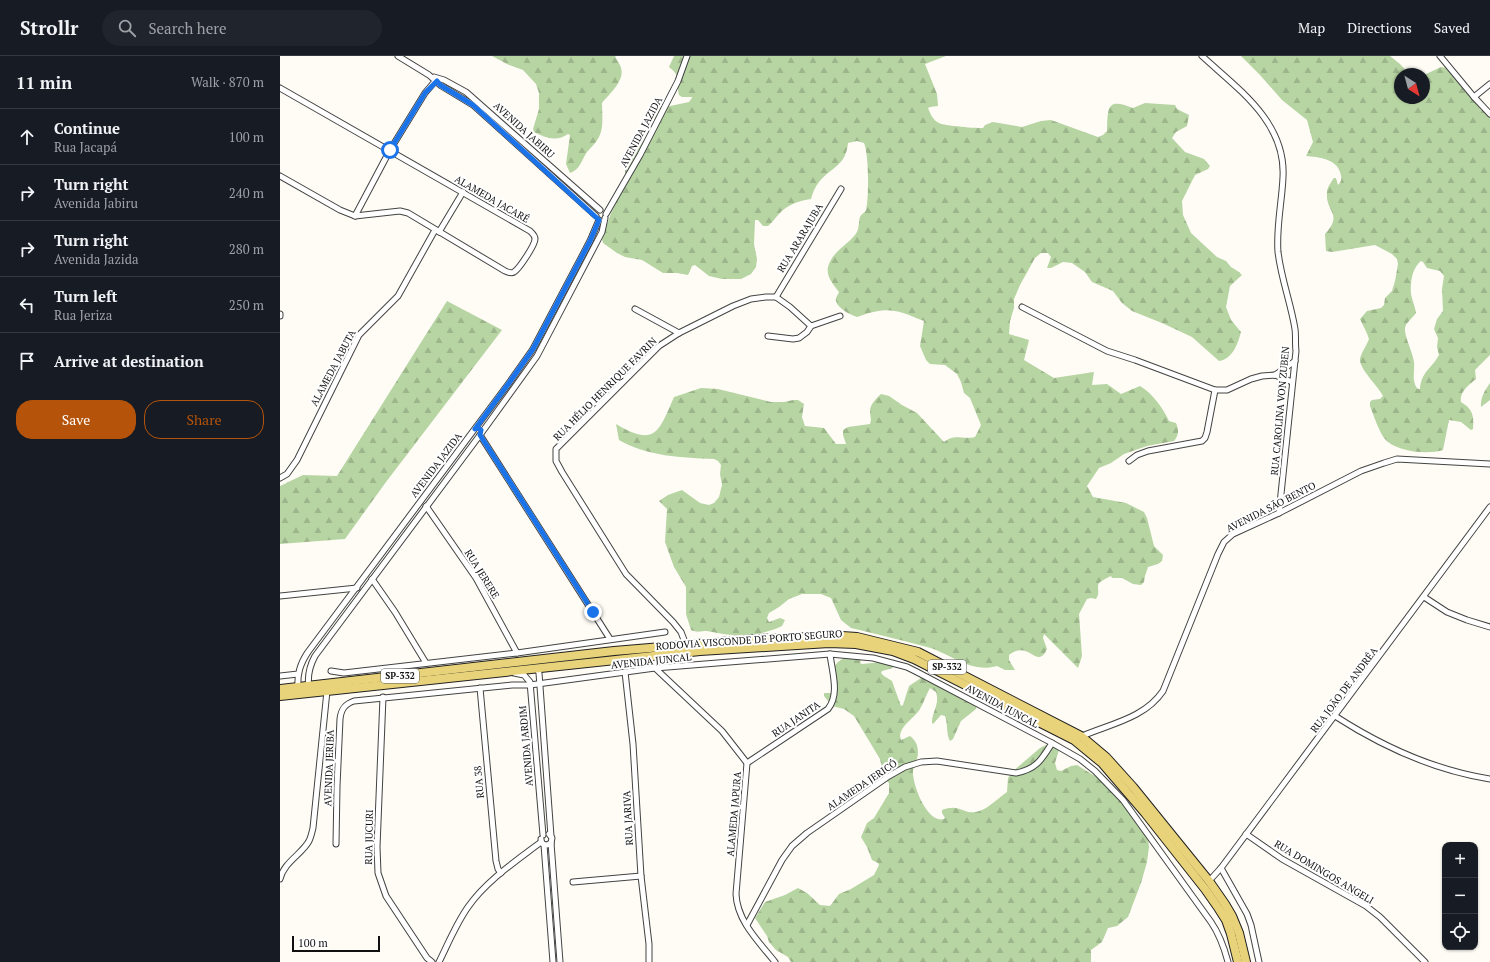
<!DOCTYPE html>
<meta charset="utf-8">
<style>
body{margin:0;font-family:"PT Serif",serif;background:#20242c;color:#f1f3f6}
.controls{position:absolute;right:12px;bottom:12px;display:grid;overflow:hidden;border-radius:8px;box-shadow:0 1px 3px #0004}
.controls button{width:36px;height:36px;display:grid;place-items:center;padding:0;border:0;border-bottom:1px solid #363941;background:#171b24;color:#f1f3f6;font:20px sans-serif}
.compass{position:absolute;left:1114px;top:12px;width:36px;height:36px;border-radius:50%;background:#171b24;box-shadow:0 1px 3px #0004;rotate:144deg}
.scale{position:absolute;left:12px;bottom:10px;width:88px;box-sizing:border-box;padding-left:4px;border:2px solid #101010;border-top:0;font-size:11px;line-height:14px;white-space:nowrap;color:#101010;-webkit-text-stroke:3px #fff;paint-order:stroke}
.stop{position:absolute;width:12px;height:12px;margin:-9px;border:3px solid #1a73e8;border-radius:50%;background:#fff}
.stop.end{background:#1a73e8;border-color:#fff;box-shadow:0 1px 4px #0008}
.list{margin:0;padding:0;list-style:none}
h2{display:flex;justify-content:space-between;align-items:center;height:52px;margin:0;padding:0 16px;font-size:17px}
h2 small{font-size:13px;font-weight:400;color:#9ea1a6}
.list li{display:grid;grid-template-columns:26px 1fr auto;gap:12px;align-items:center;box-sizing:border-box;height:56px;padding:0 16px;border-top:1px solid #363941}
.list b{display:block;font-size:15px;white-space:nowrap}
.list p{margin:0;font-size:13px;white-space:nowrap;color:#9ea1a6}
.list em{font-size:13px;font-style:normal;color:#9ea1a6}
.actions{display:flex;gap:8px;padding:12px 16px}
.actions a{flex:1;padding:9px 0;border:1px solid #b45309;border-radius:16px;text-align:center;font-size:14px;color:#b45309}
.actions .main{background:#b45309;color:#fff}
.icon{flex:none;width:22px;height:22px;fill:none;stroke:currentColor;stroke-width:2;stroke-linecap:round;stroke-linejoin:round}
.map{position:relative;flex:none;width:1210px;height:906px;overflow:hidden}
header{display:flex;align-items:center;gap:24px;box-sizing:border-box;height:56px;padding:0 20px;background:#171b24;border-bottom:1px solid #363941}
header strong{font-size:19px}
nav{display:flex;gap:22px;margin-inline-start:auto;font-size:14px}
.search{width:280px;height:36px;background:#20242c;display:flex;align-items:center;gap:10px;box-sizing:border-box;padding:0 14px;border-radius:22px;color:#9ea1a6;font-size:15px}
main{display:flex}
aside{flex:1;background:#171b24}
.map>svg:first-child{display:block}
.forest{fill:url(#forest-firs);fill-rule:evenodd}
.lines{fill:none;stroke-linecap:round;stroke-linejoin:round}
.street-casing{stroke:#434343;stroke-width:7}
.primary-casing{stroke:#212121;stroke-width:10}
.street{stroke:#fff;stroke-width:5}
.primary{stroke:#e8d37b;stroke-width:8}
.route{stroke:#1a73e8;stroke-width:5}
.labels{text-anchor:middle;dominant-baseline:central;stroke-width:4;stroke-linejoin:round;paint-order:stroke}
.shield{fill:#fff;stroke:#585858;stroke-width:1}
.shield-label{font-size:9px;font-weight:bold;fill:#101010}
.street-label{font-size:10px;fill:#101010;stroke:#fff}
</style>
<header>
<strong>Strollr</strong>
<div class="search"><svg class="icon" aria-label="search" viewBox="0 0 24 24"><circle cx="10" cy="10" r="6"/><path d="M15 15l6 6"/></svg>Search here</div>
<nav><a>Map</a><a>Directions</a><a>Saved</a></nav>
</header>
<main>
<aside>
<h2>11 min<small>Walk · 870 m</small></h2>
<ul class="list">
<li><svg class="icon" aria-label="ahead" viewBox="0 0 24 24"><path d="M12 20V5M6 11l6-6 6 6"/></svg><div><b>Continue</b><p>Rua Jacapá</p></div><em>100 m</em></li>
<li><svg class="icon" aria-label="right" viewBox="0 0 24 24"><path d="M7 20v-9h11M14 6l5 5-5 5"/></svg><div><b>Turn right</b><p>Avenida Jabiru</p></div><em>240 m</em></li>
<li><svg class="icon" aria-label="right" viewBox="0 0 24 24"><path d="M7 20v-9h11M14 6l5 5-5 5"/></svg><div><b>Turn right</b><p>Avenida Jazida</p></div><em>280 m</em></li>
<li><svg class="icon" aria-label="left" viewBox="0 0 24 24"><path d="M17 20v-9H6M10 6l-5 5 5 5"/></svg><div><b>Turn left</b><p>Rua Jeriza</p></div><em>250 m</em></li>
<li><svg class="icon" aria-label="arrive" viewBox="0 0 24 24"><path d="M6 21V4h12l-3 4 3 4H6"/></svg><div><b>Arrive at destination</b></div></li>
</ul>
<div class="actions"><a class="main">Save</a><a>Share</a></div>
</aside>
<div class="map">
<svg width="1210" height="906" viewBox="0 0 1210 906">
<defs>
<pattern id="forest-firs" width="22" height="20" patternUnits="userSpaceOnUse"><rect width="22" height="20" fill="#b7d4a3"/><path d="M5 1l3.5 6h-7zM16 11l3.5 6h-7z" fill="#9cb58b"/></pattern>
</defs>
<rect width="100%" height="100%" fill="#fefcf5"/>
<!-- forest -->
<g class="forest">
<path d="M212 0H336L335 1C337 4 340 8 341 12 345 25 329 38 322 47 322 58 324 71 319 81 316 87 311 91 307 96 302 103 300 114 290 117L286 108 290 79 288 78C277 86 265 82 254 76L253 73 259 53V37L256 28 243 14 227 8Z"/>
<path d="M394 0H666L645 8 657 38 658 50 650 51 648 52C654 68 659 68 674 70 684 71 692 72 703 72L705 69 713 66 742 71 761 65 771 64 818 81 823 79 827 75C828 52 826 41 853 52L865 47 895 49 897 53 909 59 907 70 896 76 892 82 905 96 924 103 930 110 928 113 915 119 902 145 903 159 911 177 937 201 946 205 951 211 959 216 962 219 950 230 946 251 951 264 961 276C958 287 953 303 939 305L912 281 882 267 852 255 842 247 833 235 812 226 805 216 792 207 783 206 771 212H767L771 201 768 197H761L755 202 740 229 734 243V252L730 265 729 278 749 284 744 304 774 322 814 316 812 329 827 328 841 338 860 330C872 337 883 352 889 365L896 367C899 374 899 379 894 385L867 390 844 398 831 407 819 412 807 430 813 441 846 447 864 456 867 462 874 490 883 499 882 505 878 508 868 511 865 520 864 526 861 529 853 528 842 522H832L831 520C827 522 822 524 819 527 816 532 821 536 816 543L811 542 807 543 799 558 802 600 798 612 764 578 763 582 767 593C757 615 749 583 729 599V604L735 614H725L717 610C691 618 670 597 647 591 622 584 596 578 571 572L561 564 551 542 541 538H522L509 543 499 551 489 557 487 562 489 566 500 562 505 564 502 570C483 579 463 581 443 578 438 577 432 576 427 575 422 575 417 577 411 574L406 558V531L394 511 385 486 387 453 379 445 388 439 402 434 420 447 429 449 434 447 439 441 442 429 440 418 441 409 438 405 434 403C404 402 365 400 339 384L336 368C376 392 379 375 394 341L421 332 438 333 491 346H504L513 344H518L524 348 522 361 525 370 544 372 556 388H566L563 379V374L568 371 590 368C592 363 590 360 590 355 590 348 597 342 601 338L609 340 622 349 637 357 664 386C675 377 682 384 695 381L701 369 690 342 684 337 681 326 677 318 665 309 650 308 646 304 640 290 644 265C615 253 607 250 577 261 571 259 558 253 556 245 555 242 558 239 559 236 554 229 546 221 548 211 552 196 566 190 575 179 580 173 578 167 580 161 581 158 585 157 586 154 589 142 589 98 584 87L577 85 568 87C566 110 551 111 539 126 535 131 533 136 531 143 519 145 508 148 499 158 495 162 493 166 488 170H483L478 164H475L474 188 477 203 476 211 471 218 461 223H442L429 220 415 209 412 210 408 219 397 217H383L362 204 345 201 337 197 323 187 322 183 331 157 343 133 345 126V111L373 71 376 53 409 46 412 42V41H402L399 39C396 25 402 21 389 11Z"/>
<path d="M961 0H1110L1120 8 1129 18H1120V42H1144V19L1161 11 1168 12 1179 23 1201 54 1210 59V299L1195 314 1196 323C1189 329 1179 336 1181 346 1193 353 1194 360 1193 373L1191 374 1181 366 1169 364 1163 394C1147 399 1115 396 1104 382 1098 373 1094 360 1090 350V346L1092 344 1100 343 1103 340C1099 331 1079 313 1080 303 1081 297 1087 289 1089 283 1087 276 1083 270 1080 263L1087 255 1101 252 1104 249 1105 242 1112 235 1115 225 1118 208 1117 203 1112 198 1095 189 1052 196 1046 195 1045 178C1064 157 1045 157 1047 136 1047 132 1051 126 1054 122H1056L1058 129C1062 125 1062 122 1060 116 1056 103 1039 101 1026 100L1033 86 1027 64 1002 44 980 19ZM1141 205 1143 206 1147 212 1160 215 1164 220 1162 233 1163 255 1157 263 1154 273 1158 282 1157 291 1159 299C1152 312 1141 316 1140 333H1138C1131 326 1135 315 1134 306 1133 297 1124 280 1125 272 1126 266 1133 262 1136 257 1135 250 1132 244 1131 238 1130 227 1132 212 1141 205Z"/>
<polygon points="167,245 222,274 106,426 65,483 0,488 0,430 23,419 57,420"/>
<path d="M1210 327V344L1201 351C1200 342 1205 334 1210 327Z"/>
<path d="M564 602H577L581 604 580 607 582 608 603 606 612 610 613 612 602 615 601 617 604 620 612 625 621 650 623 649 629 630 641 622 646 621 697 647 696 653 681 665 673 683 670 685C666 678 668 668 665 660L661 659 653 668 652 667C652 655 660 649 656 636L650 632C646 639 644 646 640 653 635 662 616 672 621 684L630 680C636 685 638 689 638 697 638 703 634 709 633 715 632 728 647 768 664 763L665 762 662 757V754C679 747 683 758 696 756 707 754 718 742 727 736L728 722 732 716 760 692 766 689 773 688 779 694 775 707 777 714 781 715 791 710 797 709 826 727 853 755 868 782 869 791 867 806 861 827 848 861 837 870 828 872 822 886 811 894V906H511L508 901 496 894 489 886 487 880 475 862 485 846 505 839 518 832 527 837 540 849 550 850 559 838 571 833 594 819 599 809 598 807 592 804 587 791 581 781 587 767 594 762 609 737V727L599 717 602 712 600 703 574 660 564 653 552 650 544 640V637H551L553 636C553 620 548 611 564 602Z"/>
</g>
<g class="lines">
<!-- street casing -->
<g class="street-casing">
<g id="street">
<polyline points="118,0 149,19 160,29 193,49 316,160"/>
<path d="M922 0C958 33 1006 66 1003 121 1002 146 996 171 998 196 1001 222 1011 248 1015 273 1016 280 1015 288 1016 295L999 457"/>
<polyline points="1160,0 1194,41 1210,58"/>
<polyline points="154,21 164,24 186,36 320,154"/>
<path d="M0 32 250 175C252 177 255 179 255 183 255 189 239 213 234 216 231 218 228 216 225 215L128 157 120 155 75 160 60 154 0 120"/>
<polyline points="1194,41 1210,28"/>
<polyline points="326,158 360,99 398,25 407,0"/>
<polyline points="75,160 110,94 145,37 157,23"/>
<polyline points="159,176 183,136"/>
<polyline points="496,241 561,133"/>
<polyline points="742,251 827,295 855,304 935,334 947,334 971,323 982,320 995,319 1012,326"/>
<polyline points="355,253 399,277"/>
<polyline points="0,258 0,260"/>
<polyline points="488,280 513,283 519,282 527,276 531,270 560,260"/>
<polyline points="995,319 1015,305"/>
<polyline points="200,379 330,583"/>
<polyline points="849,405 857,399 868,395 922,385 925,382 927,376 935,334"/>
<polyline points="0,422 7,418 17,404 79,279 118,240 155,174"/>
<polyline points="146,450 196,522 237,597"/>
<polyline points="92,523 115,556 146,607"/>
<polyline points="0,540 77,532"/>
<polyline points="1144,541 1167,556 1187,564 1210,571"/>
<polyline points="406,589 401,576 393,566 346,518 282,416 276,405 276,393 379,290 399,277 453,250 471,243 486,241 496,241 510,251 531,270"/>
<path d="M375 612 442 675 467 707 456 838C457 865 479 886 495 906"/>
<polyline points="257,613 259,617 271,780"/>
<polyline points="51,615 64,617 237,597 385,576"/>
<polyline points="345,616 353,688 361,820 369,888 369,906"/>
<polyline points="234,617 244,619 250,626 263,779"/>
<polyline points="0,620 18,618"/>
<path d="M29 632C27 620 29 611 35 600L200 379 257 300 322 176 325 162"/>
<polyline points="200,632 216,805 218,813 221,817"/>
<path d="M18 633C17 618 20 608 28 596L229 327 253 293 310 185 319 164"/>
<polyline points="103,641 97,791 98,817 106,840 147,902 152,906"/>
<path d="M1055 660C1103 691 1153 714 1210 723"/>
<path d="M800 681C829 668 864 663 883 635L938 498 944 486 953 478 999 457 1081 415 1104 407 1117 403 1210 408"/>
<path d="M467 707 548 653C560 638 552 616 550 598"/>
<polyline points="269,778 272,782 271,787 280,906"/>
<polyline points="966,778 1002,803 1086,850 1100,861 1145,906"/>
<path d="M261 783C261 787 263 789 267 789L271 787"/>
<path d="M56 788 57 730 60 663C61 653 65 648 74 645L232 629H250L375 612 550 598 593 602 627 611 637 616 772 687 800 703 815 715 843 744 931 866C940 879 944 891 948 906"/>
<polyline points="264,789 273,906"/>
<polyline points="941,812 967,858 971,869 979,906"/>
<path d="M0 823C4 806 22 798 29 785 31 781 32 776 33 772L47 635"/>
<polyline points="929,825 941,812 1210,451"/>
<polyline points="293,826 361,820"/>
<path d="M467 869 502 804 512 790 527 777 609 720 625 711 641 706 657 705 736 717C757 713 762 703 772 687"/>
<path d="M159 906C168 888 176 868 188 851 206 825 236 805 261 786"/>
</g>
</g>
<!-- primary casing -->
<g class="primary-casing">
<g id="primary">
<polyline points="0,633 334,595 477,583 562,580 577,581 638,596 801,680 826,701 853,731 929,825 945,848 952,860 959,877 966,906"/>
<polyline points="0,640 420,595 549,587 576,588 613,595 634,603 794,684 822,707 865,757 925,833 939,853 946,864 951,878 958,906"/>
</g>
</g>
<!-- street -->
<use href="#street" class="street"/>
<!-- primary -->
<use href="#primary" class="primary"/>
</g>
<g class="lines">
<!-- route -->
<polyline class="route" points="110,94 145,37 157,25 160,29 193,49 319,164 310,185 253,293 229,327 195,373 198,372 201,374 200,379 313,556"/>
</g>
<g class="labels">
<!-- shield labels -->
<g class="shield">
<rect x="648" y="604" width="38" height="14" rx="3"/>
<rect x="101" y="613" width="38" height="14" rx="3"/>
</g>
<g class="shield-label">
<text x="667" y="611">SP-332</text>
<text x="120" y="620">SP-332</text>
</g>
<!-- street labels -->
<g class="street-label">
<text transform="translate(244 74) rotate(42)">AVENIDA JABIRU</text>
<text transform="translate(361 76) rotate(-62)">AVENIDA JAZIDA</text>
<text transform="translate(212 143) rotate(30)">ALAMEDA JACARÉ</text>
<text transform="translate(520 182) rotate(-59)">RUA ARARAJUBA</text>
<text transform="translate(53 312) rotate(-62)">ALAMEDA JABUTA</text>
<text transform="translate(325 333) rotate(-45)">RUA HÉLIO HENRIQUE FAVRIN</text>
<text transform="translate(1000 355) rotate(-85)">RUA CAROLINA VON ZUBEN</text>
<text transform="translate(156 409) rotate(-53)">AVENIDA JAZIDA</text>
<text transform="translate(991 451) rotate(-27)">AVENIDA SÃO BENTO</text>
<text transform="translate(202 518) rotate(58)">RUA JERERE</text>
<text transform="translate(469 584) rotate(-4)">RODOVIA VISCONDE DE PORTO SEGURO</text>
<text transform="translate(371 605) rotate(-6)">AVENIDA JUNCAL</text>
<text transform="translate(1064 634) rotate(-53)">RUA JOÃO DE ANDRÉA</text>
<text transform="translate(722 650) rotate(28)">AVENIDA JUNCAL</text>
<text transform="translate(516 663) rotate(-34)">RUA JANITA</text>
<text transform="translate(246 690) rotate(-95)">AVENIDA JARDIM</text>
<text transform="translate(49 712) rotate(-88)">AVENIDA JERIBA</text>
<text transform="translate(199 726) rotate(-95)">RUA 38</text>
<text transform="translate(582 729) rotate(-34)">ALAMEDA JERICÓ</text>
<text transform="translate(454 758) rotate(-85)">ALAMEDA JAPURA</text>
<text transform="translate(348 762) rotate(-93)">RUA JARIVA</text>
<text transform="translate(89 781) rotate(-89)">RUA JUCURI</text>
<text transform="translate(1044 816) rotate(31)">RUA DOMINGOS ANGELI</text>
</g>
</g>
</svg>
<div class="controls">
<button>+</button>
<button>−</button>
<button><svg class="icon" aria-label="locate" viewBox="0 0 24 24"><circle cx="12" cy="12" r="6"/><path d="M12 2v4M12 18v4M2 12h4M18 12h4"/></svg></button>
</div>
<svg class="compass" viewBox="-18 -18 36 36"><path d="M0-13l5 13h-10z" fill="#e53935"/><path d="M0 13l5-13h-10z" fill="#9ea1a6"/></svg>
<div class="scale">100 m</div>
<div class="stop" style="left:110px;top:94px"></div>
<div class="stop end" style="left:313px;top:556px"></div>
</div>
</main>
